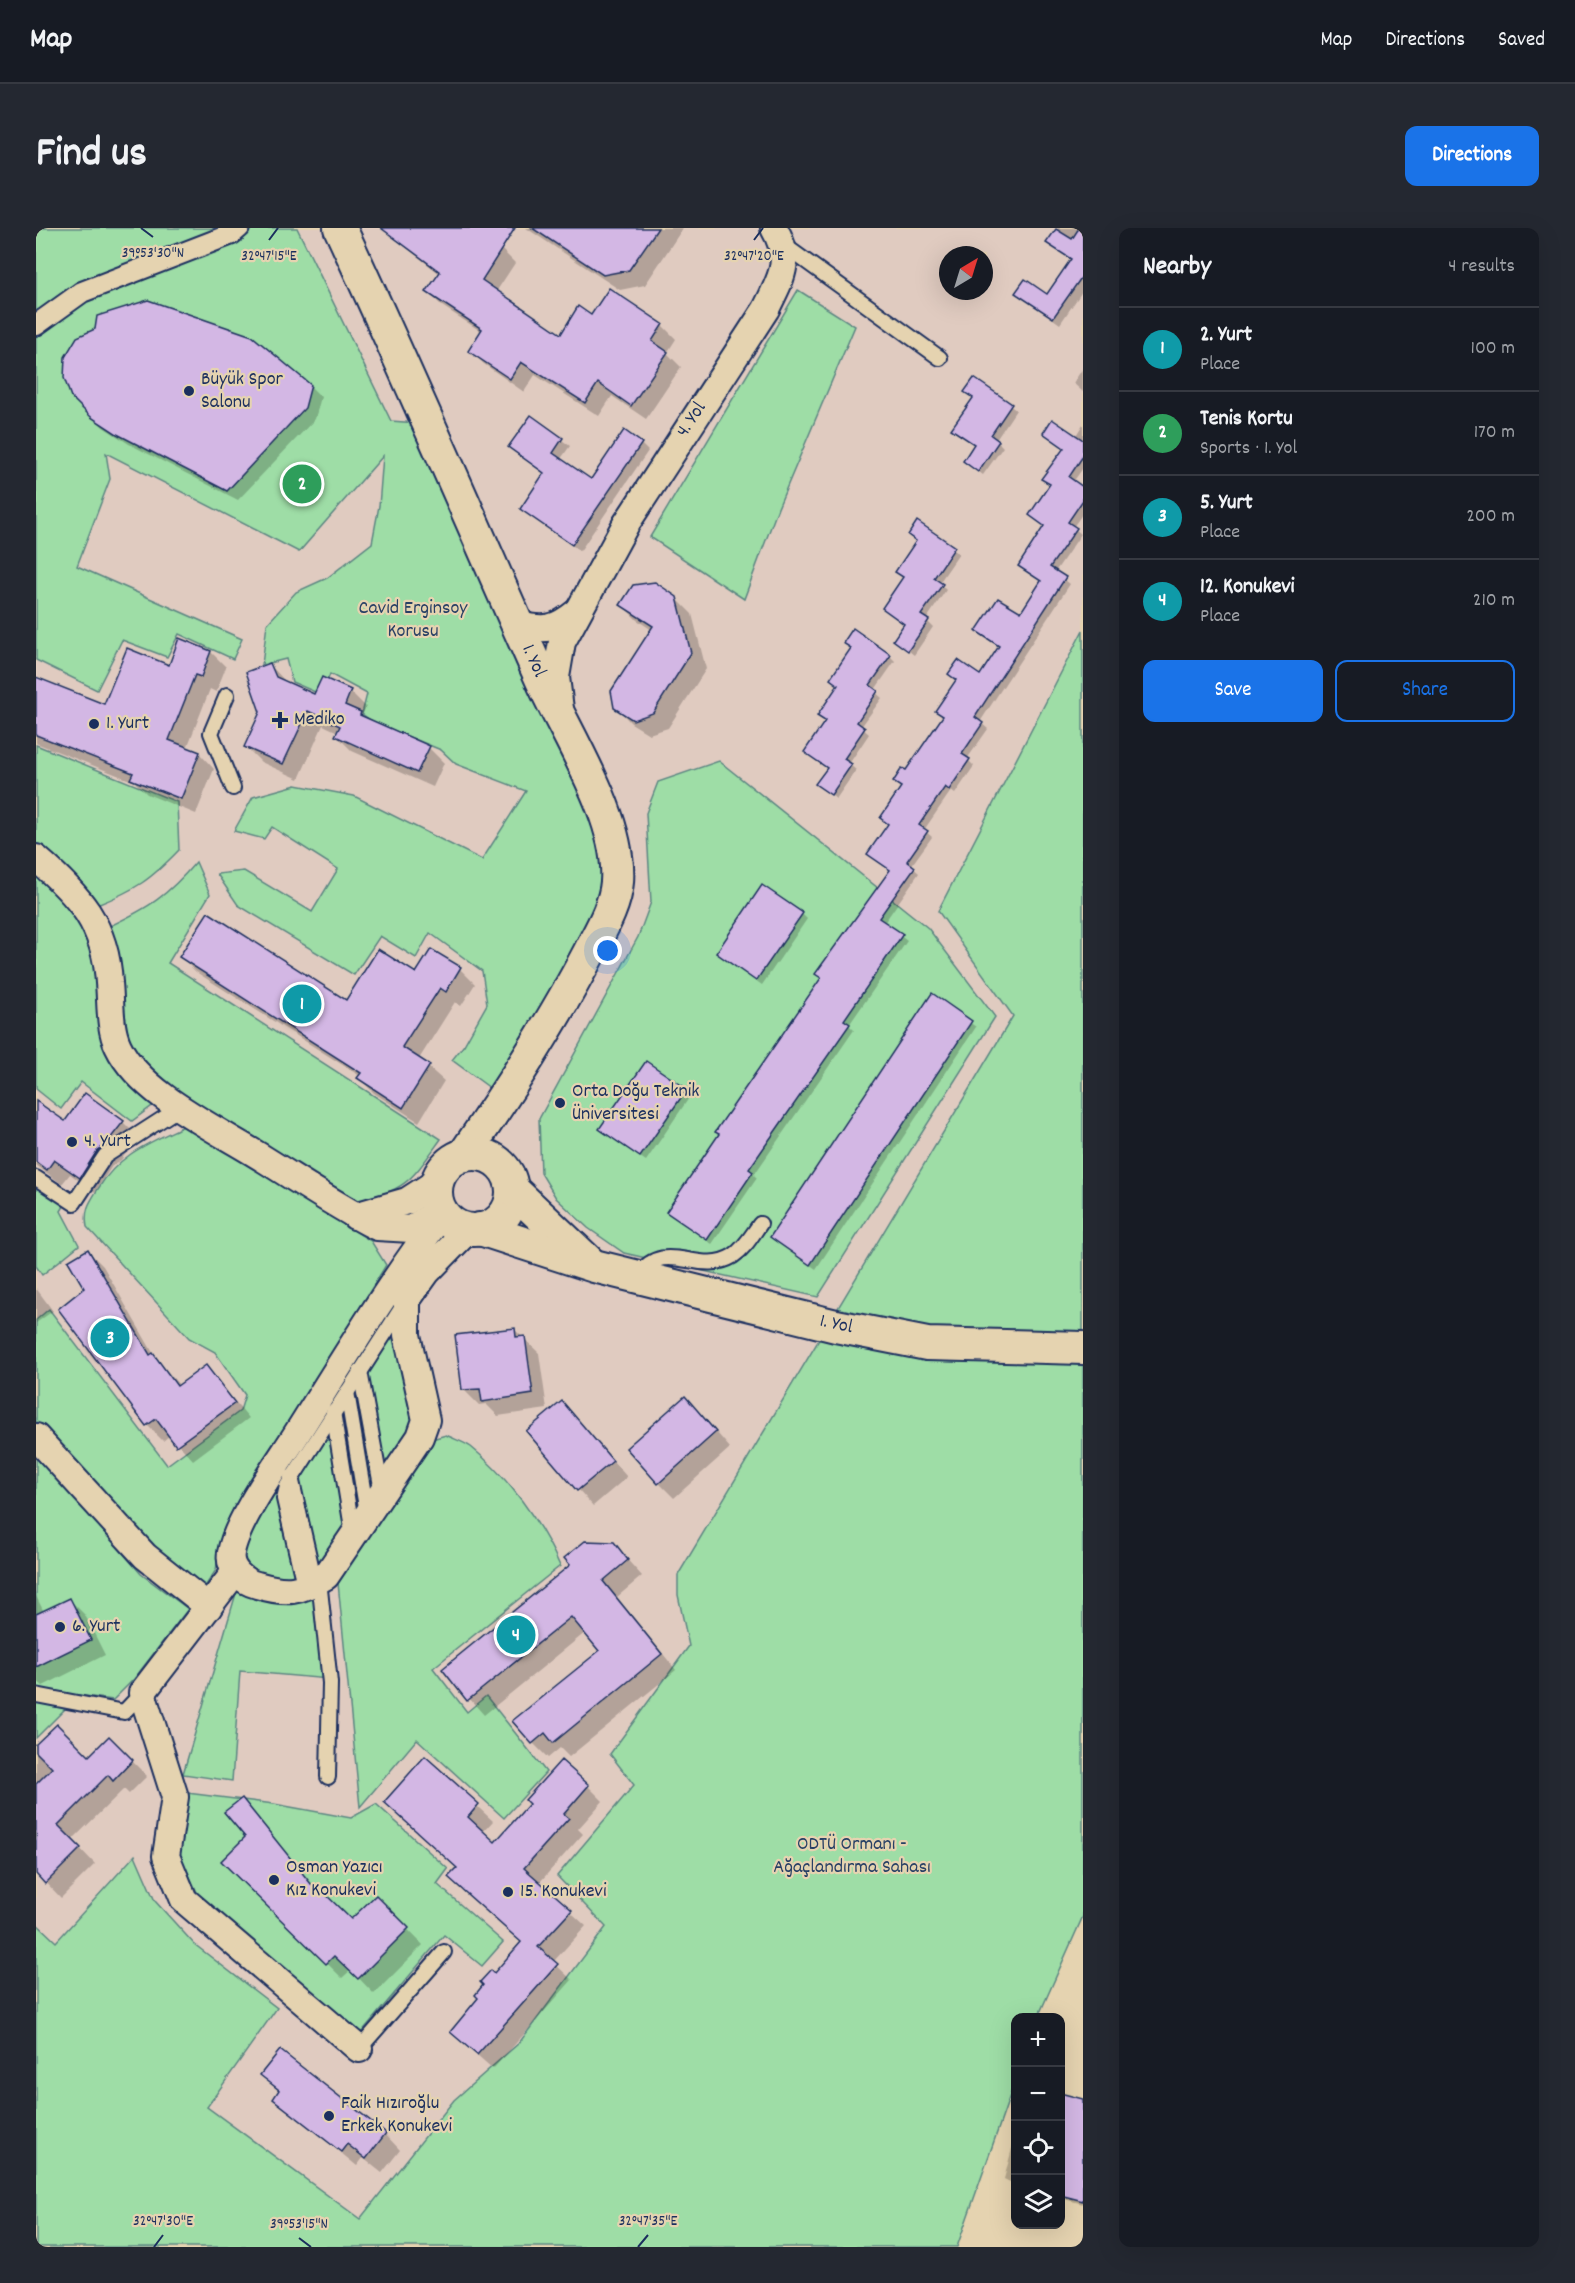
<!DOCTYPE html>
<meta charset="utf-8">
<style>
body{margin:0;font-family:Dekko,sans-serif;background:#242831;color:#f1f3f6}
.controls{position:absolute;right:18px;bottom:18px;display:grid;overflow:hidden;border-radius:12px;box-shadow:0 6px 24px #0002}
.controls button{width:54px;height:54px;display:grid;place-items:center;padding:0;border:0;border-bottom:2px solid #363941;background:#171b24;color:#f1f3f6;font:30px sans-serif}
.compass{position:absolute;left:903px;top:18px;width:54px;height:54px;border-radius:50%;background:#171b24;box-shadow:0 6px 24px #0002;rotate:38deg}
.you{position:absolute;left:572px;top:723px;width:21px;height:21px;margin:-15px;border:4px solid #fff;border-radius:50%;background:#1a73e8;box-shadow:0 0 0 9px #1a73e833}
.badge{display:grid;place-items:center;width:39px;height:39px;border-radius:50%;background:#1a73e8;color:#fff;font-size:20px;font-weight:700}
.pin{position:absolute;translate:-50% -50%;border:3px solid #fff;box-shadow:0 2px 6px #0006}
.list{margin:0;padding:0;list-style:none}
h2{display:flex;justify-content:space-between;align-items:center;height:78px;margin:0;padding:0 24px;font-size:26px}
h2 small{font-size:20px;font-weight:400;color:#9ea1a6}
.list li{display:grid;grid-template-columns:39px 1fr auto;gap:18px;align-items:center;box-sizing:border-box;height:84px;padding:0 24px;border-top:2px solid #363941}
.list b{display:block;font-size:22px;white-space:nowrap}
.list p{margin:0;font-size:20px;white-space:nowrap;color:#9ea1a6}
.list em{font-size:20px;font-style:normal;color:#9ea1a6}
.actions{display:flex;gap:12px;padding:18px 24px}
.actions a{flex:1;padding:14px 0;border:2px solid #1a73e8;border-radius:12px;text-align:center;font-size:21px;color:#1a73e8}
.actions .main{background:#1a73e8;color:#fff}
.icon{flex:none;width:33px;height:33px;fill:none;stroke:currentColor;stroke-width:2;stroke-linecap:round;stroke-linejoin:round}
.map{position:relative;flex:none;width:1047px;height:2019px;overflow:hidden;border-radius:12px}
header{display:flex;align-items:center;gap:36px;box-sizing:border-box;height:84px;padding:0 30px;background:#171b24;border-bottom:2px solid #363941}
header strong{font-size:28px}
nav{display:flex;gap:33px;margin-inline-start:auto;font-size:21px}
.intro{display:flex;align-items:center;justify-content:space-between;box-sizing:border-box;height:144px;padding:0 36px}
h1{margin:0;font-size:42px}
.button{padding:15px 27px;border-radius:12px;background:#1a73e8;color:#fff;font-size:21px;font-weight:700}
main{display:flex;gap:36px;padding:0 36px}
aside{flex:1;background:#171b24;border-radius:12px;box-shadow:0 6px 24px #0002}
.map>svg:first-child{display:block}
.built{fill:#e0cbc0;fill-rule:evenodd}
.green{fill:#9edda6;stroke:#5c8682;stroke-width:1.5}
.shadow{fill:#0003}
.building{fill:#d3b7e4;stroke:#1b2f5e;stroke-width:1.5}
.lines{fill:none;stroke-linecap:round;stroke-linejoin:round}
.service-casing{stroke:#1b2f5e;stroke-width:18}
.pedestrian-casing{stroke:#1b2f5e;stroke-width:24}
.minor-casing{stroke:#1b2f5e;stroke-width:30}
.tertiary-casing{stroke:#1b2f5e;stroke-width:36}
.service{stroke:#e5d3b0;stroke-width:14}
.pedestrian{stroke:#e5d3b0;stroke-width:20}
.minor{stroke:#e5d3b0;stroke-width:26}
.tertiary{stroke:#e5d3b0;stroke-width:32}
.ticks{fill:none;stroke:#1b2f5e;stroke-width:2}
.poi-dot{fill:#1b2f5e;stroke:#e5d3b0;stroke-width:2}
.labels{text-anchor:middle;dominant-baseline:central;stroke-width:4.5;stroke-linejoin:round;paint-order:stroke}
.poi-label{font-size:20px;fill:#1b2f5e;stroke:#e5d3b0;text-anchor:start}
.street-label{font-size:20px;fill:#1b2f5e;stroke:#e5d3b0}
.park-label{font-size:20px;fill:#284065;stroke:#e5d3b0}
.ticks-label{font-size:15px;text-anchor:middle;fill:#1b2f5e;stroke:#e5d3b0;stroke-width:4.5;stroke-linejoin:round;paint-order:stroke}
</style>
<header>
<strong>Map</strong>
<nav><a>Map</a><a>Directions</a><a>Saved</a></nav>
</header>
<div class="intro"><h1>Find us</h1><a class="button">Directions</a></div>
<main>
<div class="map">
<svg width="1047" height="2019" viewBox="0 0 1047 2019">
<rect width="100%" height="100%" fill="#e5d3b0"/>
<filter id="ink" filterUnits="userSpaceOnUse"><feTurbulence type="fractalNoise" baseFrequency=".0167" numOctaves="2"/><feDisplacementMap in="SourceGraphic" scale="12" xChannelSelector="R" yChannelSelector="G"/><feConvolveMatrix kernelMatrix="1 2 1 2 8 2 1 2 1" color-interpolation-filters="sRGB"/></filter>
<g filter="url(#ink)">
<!-- built -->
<path class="built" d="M0 0H1047V1688L1002 1789 980 1790 979 1853 921 2019H0ZM912 27H948V63H912Z"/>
<!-- green -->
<g class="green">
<path d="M0 0H261L355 193 381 195 575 636C557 715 499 792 454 860L416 832 428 817 451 776 446 743 394 705 380 730 344 708 318 747 202 677 181 646 208 643 276 684 302 641 236 599 228 611 198 603 217 569 260 557 318 568 446 632 490 563 420 536 405 522 337 494 326 486 331 466 294 446 286 467 256 454 250 431 226 437 231 396 260 364 291 350 336 315 343 278 347 228 263 324 70 225 74 251 41 338 206 411 197 431 143 406 131 429 86 412 61 462 0 432Z"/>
<polygon points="762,62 819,98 742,280 708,371 614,309"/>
<polygon points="1047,402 1047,1688 1002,1789 980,1790 979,1853 921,2019 0,2019 0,1695 20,1714 99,1627 119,1673 158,1716 241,1780 171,1879 324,1991 418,1872 483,1815 570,1699 521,1648 598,1557 574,1526 653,1418 642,1367 642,1347 977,788 902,683"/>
<path d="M0 517 141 574 143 622C114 652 101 661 61 677L32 640 0 615Z"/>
<polygon points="683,533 892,700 959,789 782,1069 588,1025 552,1000 520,970 505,945 503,891 602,709 615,674 610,585 622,554"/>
<path d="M160 634 174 666 132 735 405 911C373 955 372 960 319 975L134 861C120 848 101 834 94 816 91 810 91 800 90 793 84 761 87 728 74 698 114 679 131 668 160 634Z"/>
<polygon points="0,644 38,681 55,716 66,807 120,875 96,893 45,854 25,881 0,861"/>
<path d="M148 898 335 1013 350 1037 186 1305 180 1342 168 1360 125 1326 0 1193V1092L13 1081 131 1237 204 1183 209 1167 179 1124 153 1110 51 999C48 982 53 975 62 961 83 926 113 915 148 898Z"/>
<polygon points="0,941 36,965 25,983 43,1017 6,1047 0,1038"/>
<polygon points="416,994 424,999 371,1072 390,1192 290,1348 215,1356 200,1308 237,1242"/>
<path d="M410 1207C418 1211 428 1214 435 1219 472 1249 505 1294 524 1338L397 1440 431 1484 450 1468 510 1544 468 1590 381 1511 324 1579 302 1355 396 1211Z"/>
<polygon points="0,1228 32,1261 105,1346 152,1381 98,1451 77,1472 43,1467 0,1510"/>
<path d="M201 1362C232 1374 253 1384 283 1365L293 1451 204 1443 196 1553 147 1546Z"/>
<polygon points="151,1565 238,1576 315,1590 340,1576 412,1641 401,1656 467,1714 446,1738 408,1707 324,1806 162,1666 143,1626"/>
</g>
<!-- shadow -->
<g class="shadow">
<polygon points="345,0 433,0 465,21 479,35 460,64 525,108 556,89 626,97 640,111 631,125 645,139 610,191 576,168 563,188 499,147 488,164 448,136 434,123 446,104 406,78 392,64 404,46"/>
<polygon points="490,0 647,0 609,57 584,62"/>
<polygon points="1022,0 1047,0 1047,62 1024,96 981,65 1011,68 1036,33 1012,15"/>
<polygon points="1047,140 1047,164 1037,155"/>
<polygon points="938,152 980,182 960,212 967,219 947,247 928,233 939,217 922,205 938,171 930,164"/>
<polygon points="274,158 285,169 279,191 202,272 93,216 67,199 36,168"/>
<polygon points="495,189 534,218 524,232 555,253 605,216 612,223 544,323 486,281 509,247 474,219"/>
<polygon points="1047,196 1047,240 1037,254 1047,261 1047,285 1037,299 1045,306 1019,344 1034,356 944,494 952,501 931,531 938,538 919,566 915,563 888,602 896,609 875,638 883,645 848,695 871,713 813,797 818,802 718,947 721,950 676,1016 632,984 786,751 781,746 855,643 833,626 853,597 866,560 859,553 871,544 944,449 964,419 947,407 985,387 1006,354 984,338 1009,299 994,287 1015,257 1007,251 1029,220 1009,205 1039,209"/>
<polygon points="882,295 923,326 903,355 910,362 890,392 897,399 878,427 859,412 870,397 868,350 861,343 881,314"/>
<polygon points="640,370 656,386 670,441 632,500 613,506 595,495 580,479 616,402 601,392 586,377"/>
<polygon points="144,412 175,424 190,439 180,464 174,461 151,520 163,525 178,541 160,586 111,566 99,554 0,515 0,450 69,478 134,438"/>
<polygon points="814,419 854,428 859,433 838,463 846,470 825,499 833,506 813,536 820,542 800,571 781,556 792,541 790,494 816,421"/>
<polygon points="234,437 251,455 279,468 286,451 315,464 330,479 326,487 330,491 393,520 408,535 397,559 316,523 301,508 302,504 287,497 263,551 225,534 210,519 226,484"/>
<polygon points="766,686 771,691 726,757 681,725"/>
<polygon points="145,729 310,774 381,747 424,741 439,756 425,778 419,774 383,831 408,853 383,894 338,865 323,850 324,848 160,744"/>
<polygon points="896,767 940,799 780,1041 740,1013"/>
<polygon points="650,862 655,867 610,933 570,906"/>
<polygon points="0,874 29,895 87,894 102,909 85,932 76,938 59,964 34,946 26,956 0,937"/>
<polygon points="52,1023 67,1038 120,1130 144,1158 170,1139 213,1190 157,1232 134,1207 127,1213 111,1197 24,1081 50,1061"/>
<polygon points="0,1060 17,1083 0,1095"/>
<polygon points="479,1102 503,1125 511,1181 462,1188 450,1176 443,1177 428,1162"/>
<polygon points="526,1175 591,1249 557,1278 492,1204"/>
<polygon points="664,1185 694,1220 638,1270 623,1255"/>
<polygon points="577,1316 606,1348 581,1369 640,1442 533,1529 524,1520 512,1530 497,1515 565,1423 550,1404 448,1487 408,1442"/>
<polygon points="0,1368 8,1384 33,1371 49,1387 69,1427 7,1458 0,1452"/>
<polygon points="73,1510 111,1548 93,1566 88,1561 36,1612 59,1636 25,1670 0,1644 0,1518 53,1530"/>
<polygon points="389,1530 457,1593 446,1605 460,1616 552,1558 567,1573 542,1601 547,1606 503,1655 550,1698 517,1734 536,1752 457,1841 432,1819 444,1770 458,1747 486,1715 422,1641 350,1574"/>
<polygon points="206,1572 285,1666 315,1693 340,1669 387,1717 338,1766 315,1742 306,1750 187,1633 211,1609"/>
<polygon points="244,1825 349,1906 364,1922 346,1945 327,1930 321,1938 239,1871 244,1864 226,1847"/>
<polygon points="1024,1867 1047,1873 1047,1976 1024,1970"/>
<polygon points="980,1905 980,1957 968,1951"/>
</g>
<!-- building -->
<g class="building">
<polygon points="345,0 479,0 446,52 525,106 542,78 555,87 573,60 627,96 616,113 632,124 595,178 562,155 549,175 485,134 474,151 432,123 446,101 390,64 404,44"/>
<polygon points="496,0 622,0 593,42 567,47"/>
<polygon points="1043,0 1047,0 1047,47 1017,90 979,65 989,51 1011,66 1035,31 1010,15 1020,1 1036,11"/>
<polygon points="112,72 216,108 275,157 269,180 191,263 81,206 55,189 35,169 28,150 29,129 41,109 59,101 61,88"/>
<polygon points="938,150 976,176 955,207 963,213 942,244 927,233 938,216 915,201 937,170 928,164"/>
<polygon points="495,187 527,210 517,225 555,251 588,202 606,215 536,317 484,281 508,245 472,219"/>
<polygon points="1016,191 1047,212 1047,228 1033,249 1047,259 1047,272 1032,294 1041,300 1014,339 1030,349 939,489 947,495 926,526 934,531 913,562 909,559 883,597 892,603 871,633 879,639 843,690 867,706 808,792 814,796 713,941 717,944 671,1012 630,984 683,906 679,904 785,750 779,746 854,642 831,626 852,596 844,590 865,559 857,554 866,540 870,542 907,488 899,483 920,452 912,446 922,432 944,447 963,418 940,403 962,370 985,384 1005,353 982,338 1008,298 993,287 1014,256 1005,251 1028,220 1007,205"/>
<polygon points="881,293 919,319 898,350 907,356 885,387 893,392 872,423 857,412 868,396 846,380 867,349 859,344 880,313 872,307"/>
<polygon points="619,354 641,369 655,425 617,485 597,492 578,480 575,463 617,398 584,377 597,357"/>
<polygon points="817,400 855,427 834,457 842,463 821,494 829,500 808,531 816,536 795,567 779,556 791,540 768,524 789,493 781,488 802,457 794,451 815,420 807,415"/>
<polygon points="143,410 175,423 165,449 159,447 133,512 164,524 145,571 94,551 97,545 0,507 0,449 68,476 91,420 133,437"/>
<polygon points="234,435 240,449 278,466 286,449 315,462 309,477 325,484 324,487 394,518 381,545 299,508 304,498 272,483 247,536 208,519 224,484 210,444"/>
<polygon points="726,657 767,685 720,753 680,725"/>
<polygon points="172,684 310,772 342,721 380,745 395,721 425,739 410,764 404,760 366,819 394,837 367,880 321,850 325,845 143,729"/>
<polygon points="896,765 936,793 774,1037 734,1009"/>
<polygon points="610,833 651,861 604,929 563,901"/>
<polygon points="49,865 88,893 70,916 61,923 44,950 18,932 11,942 0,934 0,873 29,893"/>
<polygon points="52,1021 114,1127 117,1125 141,1158 170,1137 199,1175 140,1218 120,1191 110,1198 22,1081 48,1060 32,1033"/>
<polygon points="479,1100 480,1109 489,1108 497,1166 446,1174 444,1161 426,1162 419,1107"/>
<polygon points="649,1168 680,1204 622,1256 590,1220"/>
<polygon points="526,1173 577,1233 541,1263 490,1203"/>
<polygon points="549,1313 578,1314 592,1332 567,1353 626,1426 517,1515 509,1505 496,1516 476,1493 563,1423 535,1389 431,1473 406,1441 534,1337 528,1330"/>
<polygon points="34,1370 55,1412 0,1439 0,1386"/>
<polygon points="21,1496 53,1528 73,1508 97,1532 77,1553 72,1547 22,1597 45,1620 9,1656 0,1646 0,1556 16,1540 0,1524 0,1516"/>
<polygon points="389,1528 443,1576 432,1589 459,1614 493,1576 489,1572 525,1532 553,1557 528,1586 533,1590 488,1640 536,1682 502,1719 522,1736 441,1827 414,1804 442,1770 439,1767 447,1757 444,1754 455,1742 458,1745 485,1714 412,1649 421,1640 348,1574"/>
<polygon points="206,1570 283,1666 286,1663 315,1691 340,1667 373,1700 322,1751 298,1728 290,1736 185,1633 209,1609 188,1584"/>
<polygon points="244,1822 350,1905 330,1931 311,1916 305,1924 237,1871 243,1862 224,1847"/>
<polygon points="1024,1865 1047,1871 1047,1973 1024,1967"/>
</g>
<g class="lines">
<!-- service casing -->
<g class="service-casing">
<g id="service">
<polyline points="749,18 904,130"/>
<polyline points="191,467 175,505 197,560"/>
<polyline points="0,950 38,975 69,928 145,879"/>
<path d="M602 1047C630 1009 662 1049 697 1028 709 1020 716 1007 724 996"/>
<polyline points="324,1143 346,1263"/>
<polyline points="311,1164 331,1285"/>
<polyline points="297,1184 317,1306"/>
<polyline points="255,1249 279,1355"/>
<polyline points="283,1352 294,1455 292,1549"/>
<polyline points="269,1361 248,1271 251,1258 368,1076"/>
<polyline points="0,1467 88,1484 106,1465"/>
<polyline points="323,1821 408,1724"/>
</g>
</g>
<!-- pedestrian casing -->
<g class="pedestrian-casing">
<polyline id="pedestrian" points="0,97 46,64 196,6 203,0"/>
</g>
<!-- minor casing -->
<g class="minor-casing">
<g id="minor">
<path d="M482 397C509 403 519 402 541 384"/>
<path d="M524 481 520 449 526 414 590 296 730 81C745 50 757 33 738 0"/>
<path d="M0 630C43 667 70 697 73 755 75 775 73 799 82 818 105 867 183 902 228 931 265 954 302 979 341 999L375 1001 402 983"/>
<path d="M407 985C352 1057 306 1134 258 1210 240 1238 200 1294 195 1325 192 1341 208 1354 221 1357 252 1366 263 1364 290 1348L384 1209 390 1192 371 1107V1072L391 1044 433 1001"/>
<polyline points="319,988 371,973 402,953"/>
<polyline points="0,1209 109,1328 173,1379"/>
<polyline points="199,1344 106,1465 139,1569 130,1628 148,1672 323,1821"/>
</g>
</g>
<!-- tertiary casing -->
<g class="tertiary-casing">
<g id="tertiary">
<path d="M304 0C373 148 438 299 504 448 530 507 586 590 581 654 579 679 564 703 553 725 516 796 473 862 428 927"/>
<circle cx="438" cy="964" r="38"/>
<polyline points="476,961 553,1034"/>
<polyline points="444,1001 558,1038 800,1098 891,1116 1047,1120"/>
</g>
</g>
<!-- service -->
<use href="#service" class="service"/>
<!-- pedestrian -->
<use href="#pedestrian" class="pedestrian"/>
<!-- minor -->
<use href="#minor" class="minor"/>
<!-- tertiary -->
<use href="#tertiary" class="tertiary"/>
</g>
</g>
<!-- ticks -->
<path class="ticks" d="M105 0 117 9M233 12 242 0M718 12 727 0M263 2010 275 2019M118 2019 127 2007M602 2019 612 2007"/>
<!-- markers -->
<g class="poi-dot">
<circle cx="153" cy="163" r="6"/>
<path d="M241 483h6v6h6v6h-6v6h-6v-6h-6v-6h6z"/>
<circle cx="58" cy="496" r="6"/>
<circle cx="524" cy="875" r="6"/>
<circle cx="36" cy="914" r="6"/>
<circle cx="24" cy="1399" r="6"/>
<circle cx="238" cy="1652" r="6"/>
<circle cx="472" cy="1664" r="6"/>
<circle cx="293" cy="1888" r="6"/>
</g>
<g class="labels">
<!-- poi labels -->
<g class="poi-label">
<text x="165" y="152">Büyük Spor<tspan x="165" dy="23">Salonu</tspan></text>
<text x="258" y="492">Mediko</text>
<text x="70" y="496">1. Yurt</text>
<text x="536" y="864">Orta Doğu Teknik<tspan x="536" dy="23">Üniversitesi</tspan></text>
<text x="48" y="914">4. Yurt</text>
<text x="36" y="1399">6. Yurt</text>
<text x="250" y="1640">Osman Yazıcı<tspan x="250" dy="23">Kız Konukevi</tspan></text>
<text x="484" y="1664">15. Konukevi</text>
<text x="305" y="1876">Faik Hızıroğlu<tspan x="305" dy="23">Erkek Konukevi</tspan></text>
</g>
<!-- street labels -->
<g class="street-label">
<text transform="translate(656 192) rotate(-56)">4. Yol</text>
<text transform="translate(497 433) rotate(66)">1. Yol</text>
<text transform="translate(800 1097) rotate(12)">1. Yol</text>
</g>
<!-- park labels -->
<g class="park-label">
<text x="377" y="381">Cavid Erginsoy<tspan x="377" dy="23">Korusu</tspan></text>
<text x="816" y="1617">ODTÜ Ormanı -<tspan x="816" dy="23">Ağaçlandırma Sahası</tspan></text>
</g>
</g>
<g class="ticks-label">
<text x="117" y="29">39°53'30"N</text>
<text x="233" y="32">32°47'15"E</text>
<text x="718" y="32">32°47'20"E</text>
<text x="127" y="1997">32°47'30"E</text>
<text x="612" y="1997">32°47'35"E</text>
<text x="263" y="2000">39°53'15"N</text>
</g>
</svg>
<div class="controls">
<button>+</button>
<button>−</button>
<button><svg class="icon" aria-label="locate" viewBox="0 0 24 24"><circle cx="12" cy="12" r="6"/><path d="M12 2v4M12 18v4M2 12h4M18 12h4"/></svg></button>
<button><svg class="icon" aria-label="layers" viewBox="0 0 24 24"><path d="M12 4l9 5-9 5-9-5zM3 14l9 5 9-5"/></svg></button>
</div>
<svg class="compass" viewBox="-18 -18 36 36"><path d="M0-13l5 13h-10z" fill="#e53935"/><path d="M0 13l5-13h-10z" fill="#9ea1a6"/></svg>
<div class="you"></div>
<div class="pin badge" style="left:266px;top:776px;background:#0f9aa8">1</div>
<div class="pin badge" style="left:266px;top:256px;background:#2e9e5b">2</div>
<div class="pin badge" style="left:74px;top:1110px;background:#0f9aa8">3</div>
<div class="pin badge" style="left:480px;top:1407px;background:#0f9aa8">4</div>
</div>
<aside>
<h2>Nearby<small>4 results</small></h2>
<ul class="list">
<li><span class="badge" style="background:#0f9aa8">1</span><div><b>2. Yurt</b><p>Place</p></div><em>100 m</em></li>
<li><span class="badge" style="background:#2e9e5b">2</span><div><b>Tenis Kortu</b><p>Sports · 1. Yol</p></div><em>170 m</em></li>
<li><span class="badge" style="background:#0f9aa8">3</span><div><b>5. Yurt</b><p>Place</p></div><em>200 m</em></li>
<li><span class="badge" style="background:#0f9aa8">4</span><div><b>12. Konukevi</b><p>Place</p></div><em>210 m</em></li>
</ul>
<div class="actions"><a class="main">Save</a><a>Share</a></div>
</aside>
</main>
